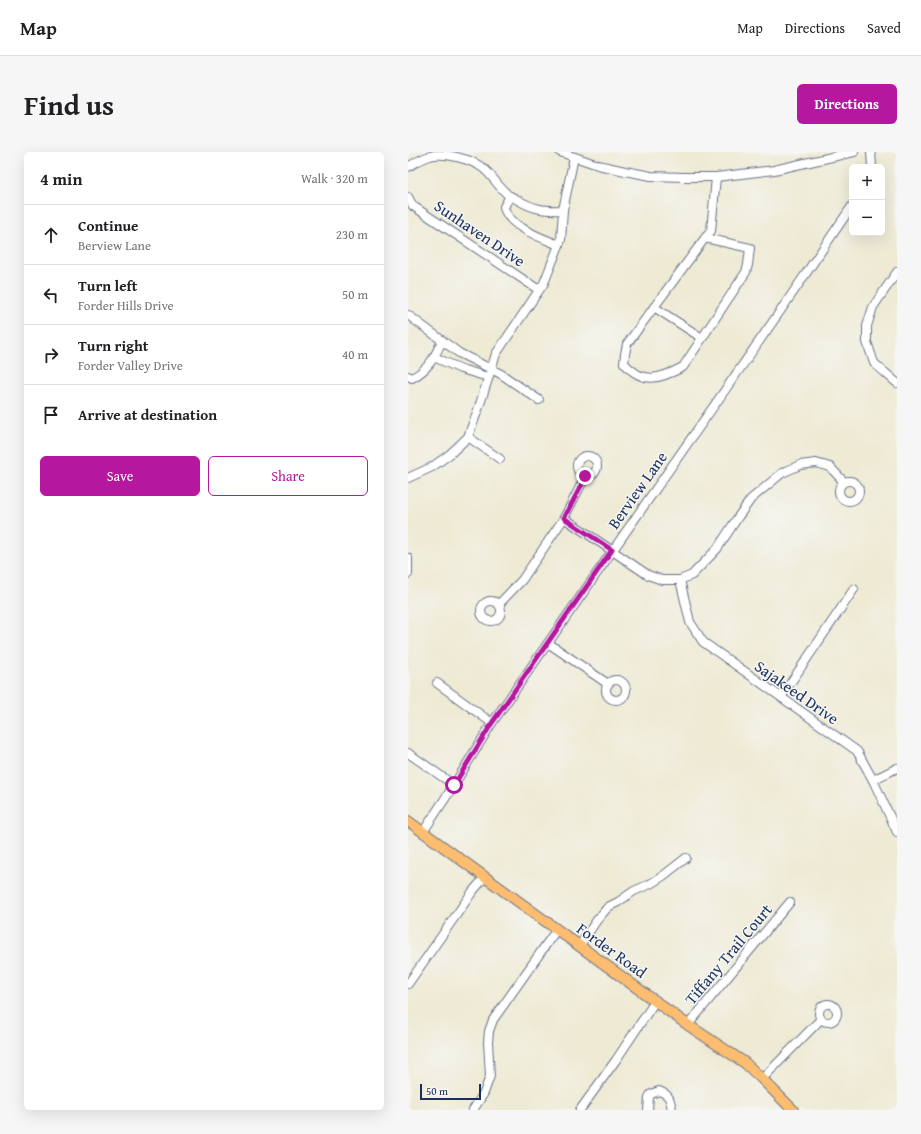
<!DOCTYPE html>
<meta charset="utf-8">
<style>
body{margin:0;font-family:"Gentium Book Plus",serif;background:#f6f6f6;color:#202124}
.controls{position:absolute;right:12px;top:12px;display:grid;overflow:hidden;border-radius:6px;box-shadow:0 4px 16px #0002}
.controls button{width:36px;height:36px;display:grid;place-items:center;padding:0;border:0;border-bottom:1px solid #e0e0e0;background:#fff;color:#202124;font:20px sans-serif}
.scale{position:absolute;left:12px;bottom:10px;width:61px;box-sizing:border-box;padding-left:4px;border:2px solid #1b2f5e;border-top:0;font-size:11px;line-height:14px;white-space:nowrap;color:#1b2f5e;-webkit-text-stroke:3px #f6f6f2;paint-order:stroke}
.stop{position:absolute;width:12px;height:12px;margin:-9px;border:3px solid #b5179e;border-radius:50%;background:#fff}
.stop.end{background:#b5179e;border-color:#fff;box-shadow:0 1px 4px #0008}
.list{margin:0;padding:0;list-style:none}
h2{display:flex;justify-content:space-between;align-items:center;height:52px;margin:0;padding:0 16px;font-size:17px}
h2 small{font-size:13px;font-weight:400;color:#757577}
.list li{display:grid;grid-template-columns:26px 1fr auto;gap:12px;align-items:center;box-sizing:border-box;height:60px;padding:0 16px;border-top:1px solid #e0e0e0}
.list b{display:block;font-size:15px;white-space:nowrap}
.list p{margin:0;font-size:13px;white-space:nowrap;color:#757577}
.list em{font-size:13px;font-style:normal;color:#757577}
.actions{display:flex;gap:8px;padding:12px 16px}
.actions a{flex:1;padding:9px 0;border:1px solid #b5179e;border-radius:6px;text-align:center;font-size:14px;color:#b5179e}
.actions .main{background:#b5179e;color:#fff}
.icon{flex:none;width:22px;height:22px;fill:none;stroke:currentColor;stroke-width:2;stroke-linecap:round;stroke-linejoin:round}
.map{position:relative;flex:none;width:489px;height:958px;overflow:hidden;border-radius:6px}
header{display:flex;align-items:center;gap:24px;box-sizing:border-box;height:56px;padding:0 20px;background:#fff;border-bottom:1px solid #e0e0e0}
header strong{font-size:19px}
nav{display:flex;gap:22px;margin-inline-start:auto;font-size:14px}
.intro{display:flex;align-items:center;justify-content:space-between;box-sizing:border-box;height:96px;padding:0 24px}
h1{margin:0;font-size:28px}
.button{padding:10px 18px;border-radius:6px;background:#b5179e;color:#fff;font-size:14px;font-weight:700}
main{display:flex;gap:24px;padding:0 24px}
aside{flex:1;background:#fff;border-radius:6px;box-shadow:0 4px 16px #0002}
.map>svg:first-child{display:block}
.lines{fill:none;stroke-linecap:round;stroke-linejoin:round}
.minor-casing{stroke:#657087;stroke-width:10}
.major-casing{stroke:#657087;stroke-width:12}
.minor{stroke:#fff;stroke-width:8}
.major{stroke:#fcbd6f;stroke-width:10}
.route{stroke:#b5179e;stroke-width:5}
.labels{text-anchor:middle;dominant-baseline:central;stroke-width:3;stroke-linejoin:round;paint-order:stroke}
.street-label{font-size:16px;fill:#1b2f5e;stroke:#f6f6f2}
</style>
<header>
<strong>Map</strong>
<nav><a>Map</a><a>Directions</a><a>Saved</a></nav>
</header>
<div class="intro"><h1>Find us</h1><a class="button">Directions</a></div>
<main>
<aside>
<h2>4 min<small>Walk · 320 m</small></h2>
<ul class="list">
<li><svg class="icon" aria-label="ahead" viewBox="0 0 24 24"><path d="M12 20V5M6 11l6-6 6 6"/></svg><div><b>Continue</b><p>Berview Lane</p></div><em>230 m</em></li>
<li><svg class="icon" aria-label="left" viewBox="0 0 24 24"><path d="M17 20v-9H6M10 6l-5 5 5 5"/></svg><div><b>Turn left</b><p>Forder Hills Drive</p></div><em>50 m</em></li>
<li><svg class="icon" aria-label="right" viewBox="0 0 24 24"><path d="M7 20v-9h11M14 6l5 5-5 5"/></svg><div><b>Turn right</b><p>Forder Valley Drive</p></div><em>40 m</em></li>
<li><svg class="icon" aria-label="arrive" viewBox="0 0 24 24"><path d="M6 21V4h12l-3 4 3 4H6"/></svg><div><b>Arrive at destination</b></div></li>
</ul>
<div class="actions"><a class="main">Save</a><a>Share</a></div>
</aside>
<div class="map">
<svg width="489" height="958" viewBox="0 0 489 958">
<rect width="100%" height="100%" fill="#f6f6f2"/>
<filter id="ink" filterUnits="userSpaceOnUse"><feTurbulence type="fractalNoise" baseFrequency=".025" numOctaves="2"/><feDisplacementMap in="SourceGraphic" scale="8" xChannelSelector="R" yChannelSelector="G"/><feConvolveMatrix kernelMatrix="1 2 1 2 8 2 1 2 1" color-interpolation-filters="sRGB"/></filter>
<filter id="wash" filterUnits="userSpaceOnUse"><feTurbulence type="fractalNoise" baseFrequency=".012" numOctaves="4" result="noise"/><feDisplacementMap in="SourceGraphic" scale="16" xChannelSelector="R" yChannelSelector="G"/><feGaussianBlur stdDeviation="0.9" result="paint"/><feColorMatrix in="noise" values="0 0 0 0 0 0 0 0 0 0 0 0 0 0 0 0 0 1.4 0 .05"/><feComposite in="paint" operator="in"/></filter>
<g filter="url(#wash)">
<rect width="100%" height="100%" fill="#eeead4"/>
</g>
<g filter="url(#ink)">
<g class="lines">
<!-- minor casing -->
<g class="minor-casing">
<g id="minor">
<polyline points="152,0 190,13 217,19 243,24 276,25 308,25 366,18 446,0"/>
<polyline points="463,0 464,15"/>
<path d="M0 15C7 11 14 6 22 4 36 0 63 7 75 16 84 23 89 33 98 41 100 44 105 45 108 47 125 57 135 59 155 58"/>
<path d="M102 44 96 55C99 74 134 86 151 93"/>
<polyline points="0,45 5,54 131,138"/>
<path d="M297 86 342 96 340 113 338 120 275 215C252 227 235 233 216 211L217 202 219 192 297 86 303 79 308 25"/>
<polyline points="489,120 465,155 459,174 459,190 466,211 489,231"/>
<polyline points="246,155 294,186"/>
<polyline points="0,163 51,201 93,222 131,248"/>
<polyline points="26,205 53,217 80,225"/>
<path d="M0 224 4 226C21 217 26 206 34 189"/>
<polyline points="60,285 92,307"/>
<circle cx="179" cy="314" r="10"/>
<polyline points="0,326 24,315 42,302 60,285 72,252 88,202 136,131 151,93 153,88 155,58 166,5"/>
<circle cx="441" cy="339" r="10"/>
<polyline points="156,366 240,423 254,428 272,428 284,423 309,397 330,365 343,347 374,321 392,313 408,311 422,315 436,330"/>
<polyline points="0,406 0,422"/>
<polyline points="272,428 282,470 295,490 449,599 465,628 489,680"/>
<circle cx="83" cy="459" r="10"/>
<polyline points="91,452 114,428 156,366 174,331 177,324"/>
<polyline points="140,491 200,532"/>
<circle cx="208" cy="538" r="10"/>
<polyline points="29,531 84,571"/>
<polyline points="373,545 446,437"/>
<polyline points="0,601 46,633"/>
<polyline points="465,628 489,616"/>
<polyline points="15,680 46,633 84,571 373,158 444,54"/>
<polyline points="172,793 189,768 200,755 210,750 226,739 242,732 255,724 278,706"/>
<polyline points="0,832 65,739 77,725"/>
<circle cx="420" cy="861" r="9"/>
<polyline points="280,873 382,750"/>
<polyline points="354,927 413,867"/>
<polyline points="65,958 76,941 82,924 80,890 81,879 85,868 149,777"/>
<polyline points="172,958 208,908 248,848"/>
<path d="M240 958 241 945 243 942 251 939C262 943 262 947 264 958"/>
</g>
</g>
<!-- major casing -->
<g class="major-casing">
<polyline id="major" points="0,669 280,873 337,911 354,927 385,958"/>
</g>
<!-- minor -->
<use href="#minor" class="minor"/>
<!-- major -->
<use href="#major" class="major"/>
</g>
</g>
<g class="lines" filter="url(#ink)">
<!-- route -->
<polyline class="route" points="46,633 84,571 204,398 156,366 174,332 177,324"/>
</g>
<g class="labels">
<!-- street labels -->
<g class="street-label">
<text transform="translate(72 81) rotate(34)">Sunhaven Drive</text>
<text transform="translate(229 338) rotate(-55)">Berview Lane</text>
<text transform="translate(389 540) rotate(35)">Sajakeed Drive</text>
<text transform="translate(204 798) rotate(36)">Forder Road</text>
<text transform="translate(320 802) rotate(-50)">Tiffany Trail Court</text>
</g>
</g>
</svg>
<div class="controls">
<button>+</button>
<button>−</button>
</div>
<div class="scale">50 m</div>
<div class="stop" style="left:46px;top:633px"></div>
<div class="stop end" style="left:177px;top:324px"></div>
</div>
</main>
